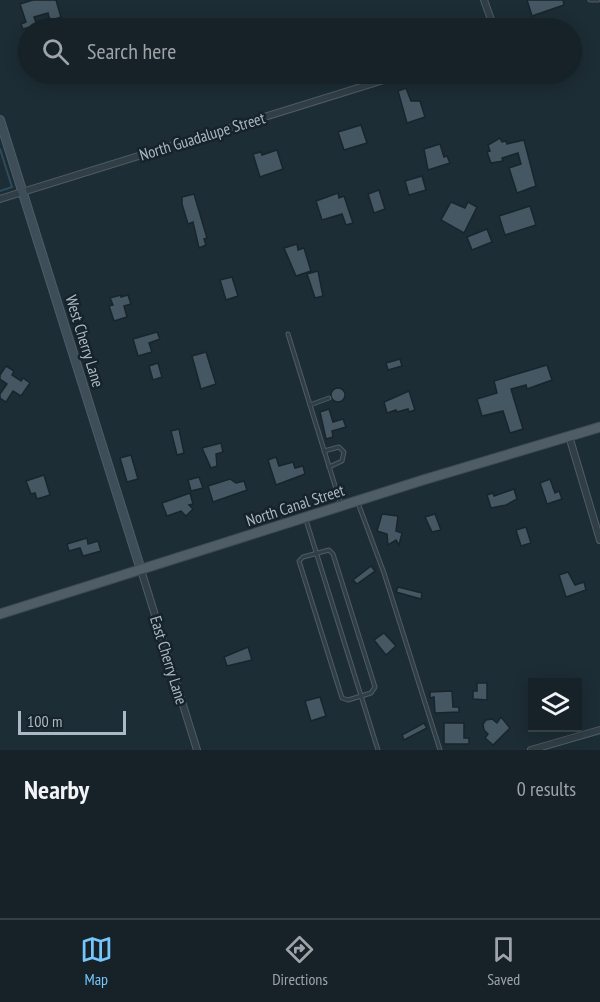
<!DOCTYPE html>
<style>
body{margin:0;font-family:"PT Sans Narrow",sans-serif;background:#1f2a30;color:#f1f3f6}
.controls{position:absolute;right:18px;bottom:18px;display:grid;overflow:hidden;border-radius:0px;box-shadow:0 3px 15px #0003}
.controls button{width:54px;height:54px;display:grid;place-items:center;padding:0;border:0;border-bottom:2px solid #353f45;background:#162228;color:#f1f3f6;font:30px sans-serif}
.scale{position:absolute;left:18px;bottom:15px;width:108px;box-sizing:border-box;padding-left:6px;border:3px solid #aab9c4;border-top:0;font-size:16px;line-height:21px;white-space:nowrap;color:#aab9c4;-webkit-text-stroke:4px #17232a;paint-order:stroke}
.list{margin:0;padding:0;list-style:none}
h2{display:flex;justify-content:space-between;align-items:center;height:78px;margin:0;padding:0 24px;font-size:26px}
h2 small{font-size:20px;font-weight:400;color:#9ea4a8}
.icon{flex:none;width:33px;height:33px;fill:none;stroke:currentColor;stroke-width:2;stroke-linecap:round;stroke-linejoin:round}
.map{position:relative;flex:none;width:600px;height:750px;overflow:hidden}
.search{position:absolute;background:#162228;box-shadow:0 3px 15px #0003;left:18px;right:18px;top:18px;height:66px;display:flex;align-items:center;gap:15px;box-sizing:border-box;padding:0 21px;border-radius:33px;color:#9ea4a8;font-size:22px}
.sheet{height:168px;background:#162228}
nav{display:flex;justify-content:space-around;align-items:center;box-sizing:border-box;height:84px;border-top:2px solid #353f45;background:#162228;font-size:16px;color:#9ea4a8}
nav a{display:grid;justify-items:center;gap:3px}
nav .on{color:#76c6fd}
.map>svg:first-child{display:block}
.lines{fill:none;stroke-linecap:round;stroke-linejoin:round}
.stream{stroke:#2d4b5b;stroke-width:2}
.building{fill:#455762;stroke:#18252c;stroke-width:1.5}
.lane-casing{stroke:#4e5c64;stroke-width:5}
.street-casing{stroke:#4e5c64;stroke-width:8}
.secondary-casing{stroke:#4e5c64;stroke-width:10}
.primary-casing{stroke:#3d4a52;stroke-width:11}
.lane{stroke:#313e46;stroke-width:3}
.street{stroke:#313e46;stroke-width:6}
.secondary{stroke:#3e4e59;stroke-width:8}
.primary{stroke:#4e5d66;stroke-width:9}
.labels{text-anchor:middle;dominant-baseline:central;stroke-width:5;stroke-linejoin:round;paint-order:stroke}
.street-label{font-size:16px;fill:#aab9c4;stroke:#17232a}
</style>
<div class="map">
<svg width="600" height="750" viewBox="0 0 600 750">
<rect width="100%" height="100%" fill="#1d2d35"/>
<g class="lines">
<!-- stream -->
<polyline class="stream" points="0,149 12,187 0,191"/>
</g>
<!-- building -->
<g class="building">
<polygon points="33,0 56,0 61,17 50,21 48,13 34,17 37,25 23,29 21,24 26,22 20,4"/>
<polygon points="527,0 563,0 564,5 532,16"/>
<polygon points="209,74 236,74 238,79 229,82 228,77 212,82"/>
<polygon points="406,88 411,101 420,101 425,117 407,123 398,91"/>
<polygon points="361,125 367,143 344,150 338,132"/>
<polygon points="500,138 502,142 506,141 507,144 524,140 536,186 517,193 509,168 521,164 518,153 502,158 503,161 491,163 487,152 490,151 488,145"/>
<polygon points="440,144 444,157 447,156 450,163 428,170 424,149"/>
<polygon points="277,150 283,169 260,177 253,154 261,152 262,155"/>
<polygon points="422,176 426,190 409,195 405,181"/>
<polygon points="379,190 385,209 374,213 368,194"/>
<polygon points="338,193 339,198 344,196 353,223 346,225 342,214 322,220 316,201"/>
<polygon points="194,194 207,238 204,239 206,245 199,248 193,222 188,224 182,204 182,197"/>
<polygon points="451,202 465,208 468,202 477,207 464,233 441,220"/>
<polygon points="530,206 536,225 505,235 499,216"/>
<polygon points="487,229 492,242 472,250 467,237"/>
<polygon points="297,244 298,250 304,248 311,271 296,276 284,248"/>
<polygon points="318,271 323,296 315,298 307,274"/>
<polygon points="232,277 238,296 226,300 220,280"/>
<polygon points="121,295 121,297 128,295 131,304 124,306 127,317 114,321 109,306 113,305 110,298"/>
<polygon points="157,332 160,339 149,343 152,352 138,356 133,339"/>
<polygon points="206,352 216,384 201,389 192,356"/>
<polygon points="400,359 402,366 388,370 386,363"/>
<polygon points="158,363 162,377 153,380 149,366"/>
<polygon points="547,365 552,380 527,389 526,385 511,389 523,429 510,433 503,411 482,416 477,399 497,393 494,381"/>
<polygon points="6,366 14,371 12,375 21,381 23,378 30,383 21,396 13,391 6,402 0,398 0,394 7,384 0,379 0,375"/>
<circle cx="338" cy="395" r="7"/>
<polygon points="409,391 415,410 409,412 408,409 397,412 396,410 387,413 384,402"/>
<polygon points="329,409 333,422 343,419 346,427 332,431 333,437 326,439 320,412"/>
<polygon points="179,429 184,453 177,455 171,431"/>
<polygon points="221,443 223,452 216,454 217,466 211,468 202,448"/>
<polygon points="131,455 138,479 127,482 120,458"/>
<polygon points="276,457 279,466 293,462 295,468 303,466 305,474 276,485 268,460"/>
<polygon points="44,475 50,495 37,499 35,493 31,494 26,481"/>
<polygon points="199,477 203,488 191,491 188,480"/>
<polygon points="230,479 236,483 244,481 247,490 213,502 208,486"/>
<polygon points="550,479 555,493 559,491 562,499 547,504 540,483"/>
<polygon points="514,489 517,499 506,505 491,508 487,495 493,493 494,496"/>
<polygon points="190,493 193,504 189,505 193,509 186,516 181,511 167,516 162,503"/>
<polygon points="382,514 398,516 396,531 402,533 399,545 396,540 388,545 387,534 377,531"/>
<polygon points="435,514 441,530 432,532 425,517"/>
<polygon points="526,527 531,543 521,546 516,530"/>
<polygon points="87,538 88,544 98,541 101,551 83,556 80,548 69,551 67,544"/>
<polygon points="371,566 375,571 357,584 353,580"/>
<polygon points="568,572 575,585 584,582 586,590 566,597 559,575"/>
<polygon points="398,587 422,593 421,599 396,592"/>
<polygon points="384,633 396,646 386,655 374,640"/>
<polygon points="248,647 252,660 227,666 224,657"/>
<polygon points="477,683 487,683 487,700 473,699 473,691 477,691"/>
<polygon points="452,691 453,707 459,707 459,712 435,713 434,697 430,698 430,692"/>
<polygon points="320,697 326,716 311,721 305,701"/>
<polygon points="501,717 510,728 493,745 485,738 488,734 484,730 483,724 486,720 492,719 497,723"/>
<polygon points="424,723 427,728 404,740 402,735"/>
<polygon points="444,723 464,723 464,738 469,738 469,744 444,744"/>
</g>
<g class="lines">
<!-- lane casing -->
<g class="lane-casing">
<g id="lane">
<polyline points="590,0 598,0"/>
<polyline points="288,334 341,505"/>
<polyline points="310,405 329,398"/>
<polyline points="324,451 339,447 344,452 342,461 329,467"/>
<polyline points="358,503 384,573 440,750"/>
<polyline points="306,520 378,750"/>
<polygon points="329,550 333,554 375,687 371,693 348,700 342,698 299,561 303,557"/>
</g>
</g>
<!-- street casing -->
<g class="street-casing">
<g id="street">
<polyline points="484,0 494,28"/>
<polyline points="0,199 403,74"/>
<polyline points="569,436 600,540"/>
<polyline points="141,570 197,750"/>
<polyline points="531,750 600,730"/>
</g>
</g>
<!-- secondary casing -->
<g class="secondary-casing">
<polyline id="secondary" points="0,120 141,570"/>
</g>
<!-- primary casing -->
<g class="primary-casing">
<polyline id="primary" points="0,614 423,480 600,427"/>
</g>
<!-- lane -->
<use href="#lane" class="lane"/>
<!-- street -->
<use href="#street" class="street"/>
<!-- secondary -->
<use href="#secondary" class="secondary"/>
<!-- primary -->
<use href="#primary" class="primary"/>
</g>
<g class="labels">
<!-- street labels -->
<g class="street-label">
<text transform="translate(202 136) rotate(-17)">North Guadalupe Street</text>
<text transform="translate(85 341) rotate(73)">West Cherry Lane</text>
<text transform="translate(295 505) rotate(-18)">North Canal Street</text>
<text transform="translate(169 660) rotate(73)">East Cherry Lane</text>
</g>
</g>
</svg>
<div class="controls">
<button><svg class="icon" aria-label="layers" viewBox="0 0 24 24"><path d="M12 4l9 5-9 5-9-5zM3 14l9 5 9-5"/></svg></button>
</div>
<div class="scale">100 m</div>
<div class="search"><svg class="icon" aria-label="search" viewBox="0 0 24 24"><circle cx="10" cy="10" r="6"/><path d="M15 15l6 6"/></svg>Search here</div>
</div>
<section class="sheet">
<h2>Nearby<small>0 results</small></h2>
<ul class="list">
</ul>
</section>
<nav>
<a class="on"><svg class="icon" aria-label="map" viewBox="0 0 24 24"><path d="M3 6l6-2 6 2 6-2v14l-6 2-6-2-6 2zM9 4v14M15 6v14"/></svg>Map</a>
<a><svg class="icon" aria-label="directions" viewBox="0 0 24 24"><path d="M12 3l9 9-9 9-9-9zM9 14v-3h6M13 9l2 2-2 2"/></svg>Directions</a>
<a><svg class="icon" aria-label="saved" viewBox="0 0 24 24"><path d="M7 4h10v16l-5-4-5 4z"/></svg>Saved</a>
</nav>
